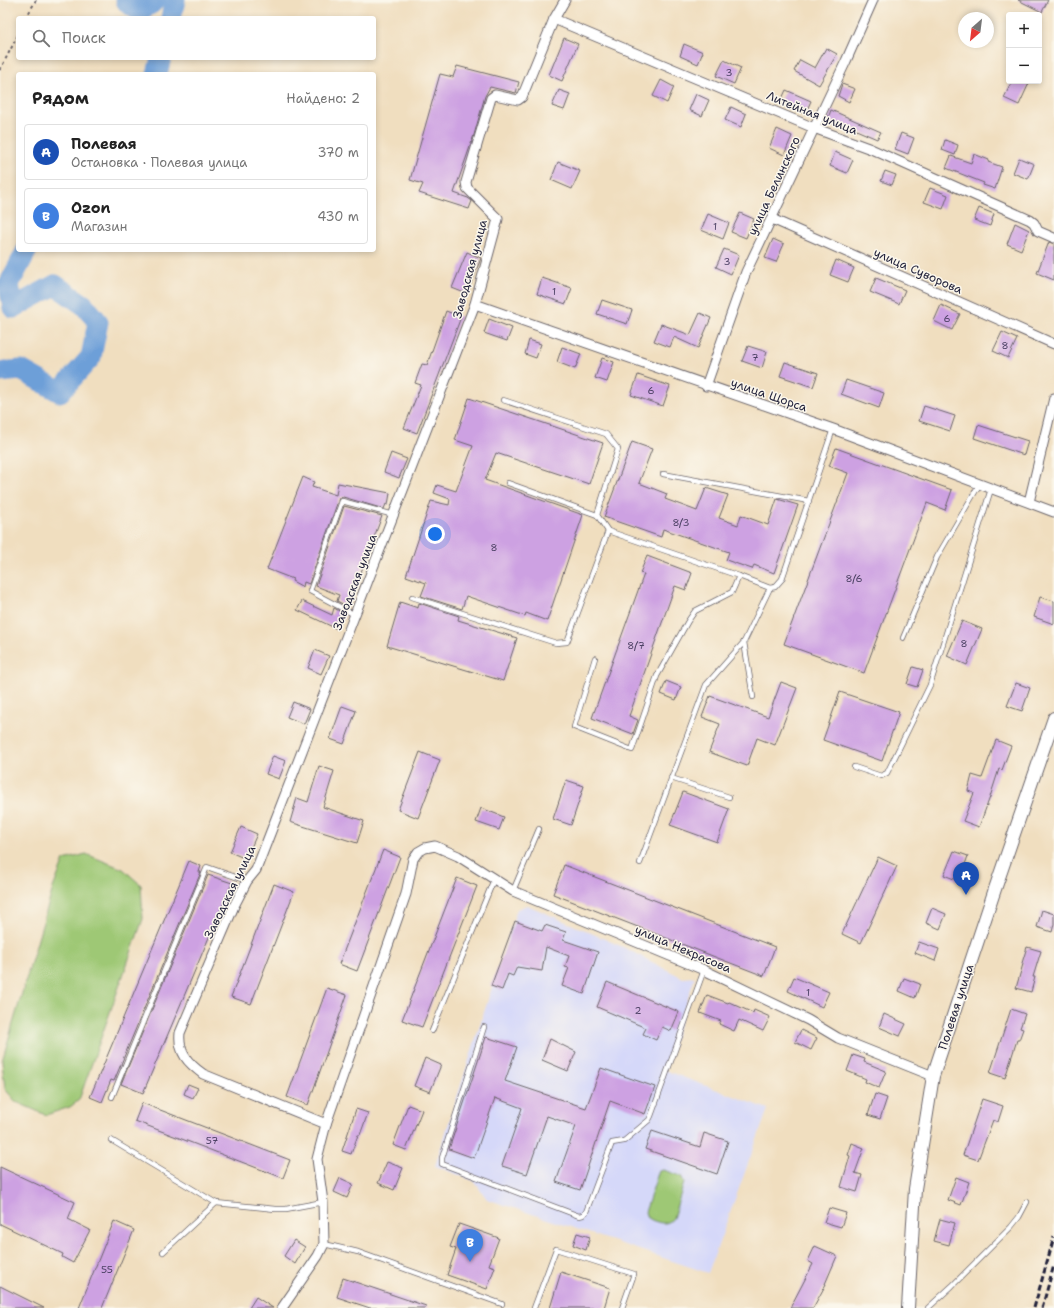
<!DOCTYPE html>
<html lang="ru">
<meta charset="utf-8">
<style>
body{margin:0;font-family:"Shantell Sans",sans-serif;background:#f2f2f2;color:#222}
.controls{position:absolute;right:12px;top:12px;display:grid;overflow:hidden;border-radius:4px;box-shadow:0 2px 6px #0003}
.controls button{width:36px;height:36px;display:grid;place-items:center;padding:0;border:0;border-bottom:1px solid #e0e0e0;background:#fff;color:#222;font:20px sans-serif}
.compass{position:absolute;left:958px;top:12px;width:36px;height:36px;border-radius:50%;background:#fff;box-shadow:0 2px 6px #0003;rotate:208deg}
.you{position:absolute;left:435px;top:534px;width:14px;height:14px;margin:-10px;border:3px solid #fff;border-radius:50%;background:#1a73e8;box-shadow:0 0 0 6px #1a73e833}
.badge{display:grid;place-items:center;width:26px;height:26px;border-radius:50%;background:#b5179e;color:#fff;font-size:13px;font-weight:700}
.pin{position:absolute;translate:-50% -33px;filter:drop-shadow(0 1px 2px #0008)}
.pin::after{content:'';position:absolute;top:21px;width:14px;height:12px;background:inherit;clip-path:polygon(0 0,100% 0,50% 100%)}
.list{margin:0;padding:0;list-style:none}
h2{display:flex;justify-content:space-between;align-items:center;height:52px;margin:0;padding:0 16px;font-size:17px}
h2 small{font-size:13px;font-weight:400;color:#767676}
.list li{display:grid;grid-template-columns:26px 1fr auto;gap:12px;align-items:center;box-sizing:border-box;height:56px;margin:0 8px 8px;padding:0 8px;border:1px solid #e0e0e0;border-radius:4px}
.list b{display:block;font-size:15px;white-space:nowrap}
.list p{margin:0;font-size:13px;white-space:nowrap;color:#767676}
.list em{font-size:13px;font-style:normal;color:#767676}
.icon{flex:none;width:22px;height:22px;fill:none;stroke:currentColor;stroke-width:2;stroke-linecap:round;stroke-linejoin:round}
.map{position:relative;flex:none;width:1054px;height:1308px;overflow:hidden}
.search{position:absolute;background:#fff;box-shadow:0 2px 6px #0003;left:16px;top:16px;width:360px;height:44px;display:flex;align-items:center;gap:10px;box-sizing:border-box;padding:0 14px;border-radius:4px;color:#767676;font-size:15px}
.panel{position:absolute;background:#fff;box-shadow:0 2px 6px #0003;left:16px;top:72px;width:360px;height:180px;border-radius:4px}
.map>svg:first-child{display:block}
.built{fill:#d5d8f9}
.green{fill:#9ec874;stroke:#607558}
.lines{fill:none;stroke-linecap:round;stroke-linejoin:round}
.river{stroke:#6d9fd8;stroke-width:21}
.building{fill:#cda1e2}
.service-casing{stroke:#6a6469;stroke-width:6}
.minor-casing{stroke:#6a6469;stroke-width:11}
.tertiary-casing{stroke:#6a6469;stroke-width:14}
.path{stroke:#6a6469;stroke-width:2;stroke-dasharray:3 3;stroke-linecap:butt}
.service{stroke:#fff;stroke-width:4.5}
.minor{stroke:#fff;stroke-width:9}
.tertiary{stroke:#fff;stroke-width:12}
.rail{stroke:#22223b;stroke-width:3;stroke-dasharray:6 3;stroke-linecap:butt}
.labels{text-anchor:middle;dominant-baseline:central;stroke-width:3;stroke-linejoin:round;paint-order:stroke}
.number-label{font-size:10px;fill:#4d4265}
.street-label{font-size:12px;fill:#22223b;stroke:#fbf7ec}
</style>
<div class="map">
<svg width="1054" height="1308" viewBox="0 0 1054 1308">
<rect width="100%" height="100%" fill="#fbf7ec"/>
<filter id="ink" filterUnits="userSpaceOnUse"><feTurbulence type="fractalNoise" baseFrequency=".025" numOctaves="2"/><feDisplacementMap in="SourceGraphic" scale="8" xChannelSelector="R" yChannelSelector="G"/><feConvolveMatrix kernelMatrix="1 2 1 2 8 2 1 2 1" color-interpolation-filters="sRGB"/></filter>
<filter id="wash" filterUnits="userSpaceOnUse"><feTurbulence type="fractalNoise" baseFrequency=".012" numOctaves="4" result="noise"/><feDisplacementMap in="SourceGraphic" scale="16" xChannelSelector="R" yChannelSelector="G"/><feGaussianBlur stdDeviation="0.9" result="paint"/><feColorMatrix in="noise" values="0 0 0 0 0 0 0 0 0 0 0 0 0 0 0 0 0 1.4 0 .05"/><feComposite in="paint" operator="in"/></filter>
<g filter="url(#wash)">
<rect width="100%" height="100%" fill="#f0debf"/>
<!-- built -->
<polygon class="built" points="527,905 623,947 683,978 695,977 664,1070 768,1109 708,1273 487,1199 474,1181 435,1166 517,909"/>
<!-- green -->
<g class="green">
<polygon points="86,854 123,869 141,885 143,919 79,1100 70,1107 46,1115 16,1102 5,1089 2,1061 53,888 64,860"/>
<path d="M663 1170 681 1176 684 1183 673 1218C667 1227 656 1222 647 1218L645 1212 657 1176 659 1171Z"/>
</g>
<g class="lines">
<!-- river -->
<g class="river">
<polyline points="126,0 127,2 139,11 151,4 155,0"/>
<polyline points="171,18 175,0"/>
<polyline points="157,74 161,58"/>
<polyline points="0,372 21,370 60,392 91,357 98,322 84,305 55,285 13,308 9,284 27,250"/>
</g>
</g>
<g id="blocks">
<!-- building -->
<g class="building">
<polygon points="1018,0 1048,0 1042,12"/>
<polygon points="564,38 578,44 562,81 549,75"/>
<polygon points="684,44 703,52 698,64 680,56"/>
<polygon points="826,48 837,54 819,85 794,71 800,60 815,68"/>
<polygon points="724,60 741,68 734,84 716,76"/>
<polygon points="457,66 519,82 516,93 490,87 485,96 474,135 454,193 468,198 472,201 469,209 419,193 423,184 410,180 440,74 453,77"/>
<polygon points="661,80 674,87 667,103 653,96"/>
<polygon points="1012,81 1030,81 1019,105 1004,98"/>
<polygon points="842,84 855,89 849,102 838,96"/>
<polygon points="559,90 570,94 564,110 552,106"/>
<polygon points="786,90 811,101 805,114 780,103"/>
<polygon points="696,94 709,100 702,116 689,110"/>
<polygon points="731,107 746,114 741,127 725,120"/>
<polygon points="831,110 881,132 877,139 840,123 839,126 827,121"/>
<polygon points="777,129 792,136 784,155 769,148"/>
<polygon points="901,133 914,138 908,154 895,149"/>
<polygon points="945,140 958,145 955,155 942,150"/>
<polygon points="835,152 853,160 847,173 830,166"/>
<polygon points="974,154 989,160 988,162 1002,167 995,189 983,185 984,183 946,168 951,156 971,163"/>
<polygon points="1019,158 1034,164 1028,179 1013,173"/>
<polygon points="558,162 580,171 572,189 551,180"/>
<polygon points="885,171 896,175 892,185 881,181"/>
<polygon points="930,188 948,195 943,209 924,202"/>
<polygon points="979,208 994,214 990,226 974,220"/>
<polygon points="740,213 754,219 746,238 731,232"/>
<polygon points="708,214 729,223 723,239 701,230"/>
<polygon points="1015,223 1029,230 1021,250 1007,244"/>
<polygon points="773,239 784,244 776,262 765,258"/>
<polygon points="1049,242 1054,244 1054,280 1037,273"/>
<polygon points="724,249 739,255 731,274 716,267"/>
<polygon points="467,252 481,258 467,294 452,288"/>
<polygon points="836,260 854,268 848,282 830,275"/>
<polygon points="542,278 572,288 566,304 537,294"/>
<polygon points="876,278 905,290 899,304 870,292"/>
<polygon points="602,300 632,310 627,324 597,314"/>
<polygon points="941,305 960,314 952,330 934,321"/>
<polygon points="446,311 461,317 417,433 404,428 421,385 415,383 422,364 427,365"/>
<polygon points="700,313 711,318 698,348 674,337 670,347 654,341 661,324 690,335"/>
<polygon points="489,319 512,328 507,341 484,333"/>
<polygon points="1002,332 1017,339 1008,358 993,351"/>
<polygon points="529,340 541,344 536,358 525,354"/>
<polygon points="748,346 767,352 762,368 742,361"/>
<polygon points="562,347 581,354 575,369 557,362"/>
<polygon points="602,358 614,362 607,382 595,378"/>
<polygon points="785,362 818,373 813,387 780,376"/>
<polygon points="638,375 670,386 663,406 631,395"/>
<polygon points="846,380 884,393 879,408 841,394"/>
<polygon points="469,398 603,443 589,484 496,453 485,480 583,515 547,621 526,613 525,616 466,596 462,609 421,596 426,583 406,576 431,501 449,505 450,499 434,493 437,485 456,491 473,446 455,440"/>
<polygon points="924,406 955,416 950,431 919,421"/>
<polygon points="978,425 1028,441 1024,455 974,438"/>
<polygon points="632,442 652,449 639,483 667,494 665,499 697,511 706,488 728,495 719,518 738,525 741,515 768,525 777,499 798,505 774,573 754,565 752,569 726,560 729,552 663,529 661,537 604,517"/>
<polygon points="836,448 952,490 945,510 927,503 864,673 784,644 848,473 829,466"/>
<polygon points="391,453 407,459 399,478 384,472"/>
<polygon points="303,477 314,482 312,487 336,495 338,483 390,493 388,505 386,504 384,509 343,497 339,498 309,584 304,582 303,587 292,581 293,579 267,569"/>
<polygon points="344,506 382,516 348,607 337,601 339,595 316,586"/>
<polygon points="647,556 692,573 686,590 675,586 629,716 638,720 633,734 592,718 644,574 640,573"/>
<polygon points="1040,597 1054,601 1054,624 1034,617"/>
<polygon points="302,601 332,615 334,608 345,614 337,629 297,610"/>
<polygon points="400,602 418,608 419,603 459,616 458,620 517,638 503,681 387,646"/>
<polygon points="962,621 982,629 967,665 947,656"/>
<polygon points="315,650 329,656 321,674 308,668"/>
<polygon points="913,667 923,670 917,687 907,684"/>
<polygon points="666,681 681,687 676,700 661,694"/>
<polygon points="781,682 797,688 775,745 757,738 747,766 709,752 720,724 702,717 710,696 768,717"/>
<polygon points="1016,683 1030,688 1022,711 1007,706"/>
<polygon points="840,692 899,712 882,761 823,740"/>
<polygon points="293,702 310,709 304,724 287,717"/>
<polygon points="342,706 356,711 344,744 330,739"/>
<polygon points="996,740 1011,746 1002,770 999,769 990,797 979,827 963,821 974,793 968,791 972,775 982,778"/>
<polygon points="420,752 440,760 418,818 398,810"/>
<polygon points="273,756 286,761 279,779 266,774"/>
<polygon points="319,766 334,771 323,807 364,821 357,843 290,822 297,798 308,802"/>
<polygon points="566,780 584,786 571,825 553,819"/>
<polygon points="683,792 729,809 717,842 670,825"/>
<polygon points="481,808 504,817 499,830 476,822"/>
<polygon points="241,827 257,834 246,859 230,852"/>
<polygon points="383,850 400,857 357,971 339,964"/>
<polygon points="954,851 968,856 959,881 944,875"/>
<polygon points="878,857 897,866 861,943 842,934"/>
<polygon points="189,861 201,866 199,872 201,872 114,1081 111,1080 102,1102 90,1097"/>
<polygon points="564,865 775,947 764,976 553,894"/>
<polygon points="208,875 232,883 143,1093 121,1084"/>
<polygon points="457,878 477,886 422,1027 402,1020"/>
<polygon points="274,884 294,892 251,1004 231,997"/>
<polygon points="932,908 946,914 940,929 926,923"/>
<polygon points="1042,910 1054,914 1054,924 1052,932 1037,927"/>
<polygon points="515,921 542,931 545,925 566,932 563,940 598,952 584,994 562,986 569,968 565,967 569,956 546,947 542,971 517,967 513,976 508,974 502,990 491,986"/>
<polygon points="919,942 939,949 935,961 915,953"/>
<polygon points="1027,947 1041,951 1033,977 1035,977 1031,992 1016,988 1023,964 1022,963"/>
<polygon points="794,977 829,992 822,1007 788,991"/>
<polygon points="904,978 920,984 915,998 899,991"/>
<polygon points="607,982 679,1012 671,1031 662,1027 656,1040 643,1034 646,1028 597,1007"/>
<polygon points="327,988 347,995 308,1105 287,1097"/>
<polygon points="707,995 728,1003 729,1002 753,1013 754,1010 770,1017 763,1031 739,1020 734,1031 719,1024 721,1021 700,1013"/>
<polygon points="1011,1009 1025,1014 1020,1028 1023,1029 1019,1040 1017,1040 1005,1078 990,1073"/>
<polygon points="884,1014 906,1024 900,1036 879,1027"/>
<polygon points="801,1030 817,1038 811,1050 795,1042"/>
<polygon points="486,1037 517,1047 505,1081 586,1108 601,1068 655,1087 645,1114 610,1101 580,1190 556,1182 576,1126 547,1116 527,1174 502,1166 522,1108 495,1098 474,1158 449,1149"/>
<polygon points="550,1039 576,1052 568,1071 542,1060"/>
<polygon points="853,1055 865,1059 864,1062 886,1071 879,1088 865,1082 866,1079 847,1071"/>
<polygon points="425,1058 441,1065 430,1092 414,1086"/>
<polygon points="188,1084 198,1088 193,1098 184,1094"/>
<polygon points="875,1094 887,1098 880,1119 868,1115"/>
<polygon points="982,1099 1003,1106 998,1122 993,1120 978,1160 963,1155"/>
<polygon points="142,1103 290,1160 283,1178 135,1121"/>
<polygon points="408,1105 422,1110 406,1150 393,1145"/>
<polygon points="356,1109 368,1113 360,1135 358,1135 351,1154 342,1151"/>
<polygon points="652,1131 700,1147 704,1133 728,1141 717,1174 645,1149"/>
<polygon points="852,1143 864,1148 855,1173 862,1175 857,1192 841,1187 850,1156 848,1155"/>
<polygon points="387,1162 403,1168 394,1190 378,1183"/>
<polygon points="0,1167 75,1202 68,1219 90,1230 73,1263 62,1257 63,1254 0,1224"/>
<polygon points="956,1177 969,1182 961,1205 948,1200"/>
<polygon points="340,1178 353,1184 347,1198 334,1192"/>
<polygon points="829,1208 846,1213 841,1227 824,1222"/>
<polygon points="940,1219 955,1223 949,1245 934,1241"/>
<polygon points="114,1221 134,1230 102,1308 79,1308"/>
<polygon points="459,1224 499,1238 489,1265 495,1267 487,1289 447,1275 456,1249 450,1247"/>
<polygon points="577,1233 590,1237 586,1250 573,1245"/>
<polygon points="294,1240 305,1247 295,1264 284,1256"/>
<polygon points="815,1246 837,1256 825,1284 826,1284 813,1308 790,1308 813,1264 808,1261"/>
<polygon points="561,1272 610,1288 604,1308 550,1308"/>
<polygon points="343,1278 426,1306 426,1308 370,1308 337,1297"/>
<polygon points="0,1286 44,1308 0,1308"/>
<polygon points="256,1297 273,1308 249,1308"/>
</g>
</g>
</g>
<g filter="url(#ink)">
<use href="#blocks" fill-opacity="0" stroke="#6a6469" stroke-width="1"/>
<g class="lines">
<!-- service casing -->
<g class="service-casing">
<g id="service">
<polyline points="503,400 606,434 618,449 597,515 608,531"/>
<polyline points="663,474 809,501"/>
<polyline points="508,483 597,515"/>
<polyline points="412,597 556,643 567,642 608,531 739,576 770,588"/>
<polyline points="355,615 310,591 342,501 394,515"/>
<polyline points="903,638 937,557 979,485"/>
<polyline points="744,642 753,697"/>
<polyline points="595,658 574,727 632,750 657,676 688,621 695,611 732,592 739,576"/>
<polyline points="854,767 881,776 887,773 930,685 991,489"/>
<polyline points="671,778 729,797"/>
<polyline points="640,863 706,685 744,642 770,588 775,587 782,579 833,429"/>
<polyline points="513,891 539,829"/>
<polyline points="484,1027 442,1158 442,1164 579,1216 583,1215 586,1212 612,1143 624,1141 649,1120 651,1116 704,970"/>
<polyline points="432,1031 494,879"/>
<polyline points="112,1097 207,867 247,881"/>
<polyline points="111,1140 216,1203 275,1209 286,1209 323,1202"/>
<polyline points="324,1244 358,1252 502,1304"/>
<polyline points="163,1252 216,1203"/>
<polyline points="534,1308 556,1249 634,1274 622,1308"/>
<polyline points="928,1308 952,1286 1011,1227 1019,1217 1027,1202"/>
</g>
</g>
<!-- minor casing -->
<g class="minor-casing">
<g id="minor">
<polyline points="554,19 814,128 871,149 1030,220 1034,223 1038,231 1054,238"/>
<polyline points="772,219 1054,344"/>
<polyline points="475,304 833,429 1054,512"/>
<polyline points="706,386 746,272 846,61 873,0"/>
<polyline points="1029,502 1054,398"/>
<polyline points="326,1124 406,894 413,859 418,852 425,848 435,846 458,856 513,891 704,970 808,1020 838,1038 933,1076"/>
<path d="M282 1308 318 1256 324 1244 323 1202 317 1159 326 1124 203 1074C188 1063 178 1053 180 1033L234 906 247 881 256 870 475 304 498 219 467 188 466 182 491 98 495 95 518 100 522 97 554 19 565 0"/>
</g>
</g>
<!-- tertiary casing -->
<g class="tertiary-casing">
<polyline id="tertiary" points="908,1308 915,1189 933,1076 995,889 1054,718"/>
</g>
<!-- path -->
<g class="path">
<polyline points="26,18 36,0"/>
<polyline points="0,70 18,35"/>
</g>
<!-- service -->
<use href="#service" class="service"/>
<!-- minor -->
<use href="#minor" class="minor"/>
<!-- tertiary -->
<use href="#tertiary" class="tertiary"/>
<!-- rail -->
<g class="rail">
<polyline points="1034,1308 1054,1237"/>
<polyline points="1042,1308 1054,1265"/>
</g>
</g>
</g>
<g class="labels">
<!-- number labels -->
<g class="number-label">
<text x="729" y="72">3</text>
<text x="715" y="226">1</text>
<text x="727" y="261">3</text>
<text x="554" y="291">1</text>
<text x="947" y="318">6</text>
<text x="1005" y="345">8</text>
<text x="755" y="357">7</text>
<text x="651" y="390">6</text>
<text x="681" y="522">8/3</text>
<text x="494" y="547">8</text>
<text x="854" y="578">8/6</text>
<text x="964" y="643">8</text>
<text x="636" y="645">8/7</text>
<text x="808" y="992">1</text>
<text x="638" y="1010">2</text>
<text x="212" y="1140">57</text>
<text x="107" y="1269">55</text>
</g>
<!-- street labels -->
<g class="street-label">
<text transform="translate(812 113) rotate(22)">Литейная улица</text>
<text transform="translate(774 186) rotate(-65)">улица Белинского</text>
<text transform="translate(470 269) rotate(-75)">Заводская улица</text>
<text transform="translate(918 271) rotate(24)">улица Суворова</text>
<text transform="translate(769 395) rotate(19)">улица Щорса</text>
<text transform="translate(355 582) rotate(-69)">Заводская улица</text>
<text transform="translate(230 892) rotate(-64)">Заводская улица</text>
<text transform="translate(683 949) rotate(23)">улица Некрасова</text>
<text transform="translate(956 1007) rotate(-72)">Полевая улица</text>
</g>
</g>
</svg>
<div class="controls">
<button>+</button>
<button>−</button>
</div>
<svg class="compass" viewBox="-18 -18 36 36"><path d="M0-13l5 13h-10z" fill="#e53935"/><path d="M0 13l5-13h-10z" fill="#767676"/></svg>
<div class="you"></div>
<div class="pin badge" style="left:966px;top:895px;background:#1a4fb4">A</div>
<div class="pin badge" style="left:470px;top:1262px;background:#3f7fe0">B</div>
<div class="search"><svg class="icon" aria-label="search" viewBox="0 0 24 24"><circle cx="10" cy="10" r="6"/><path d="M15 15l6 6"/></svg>Поиск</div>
<section class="panel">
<h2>Рядом<small>Найдено: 2</small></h2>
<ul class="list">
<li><span class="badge" style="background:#1a4fb4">A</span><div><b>Полевая</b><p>Остановка · Полевая улица</p></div><em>370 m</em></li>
<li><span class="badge" style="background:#3f7fe0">B</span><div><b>Ozon</b><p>Магазин</p></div><em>430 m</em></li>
</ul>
</section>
</div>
